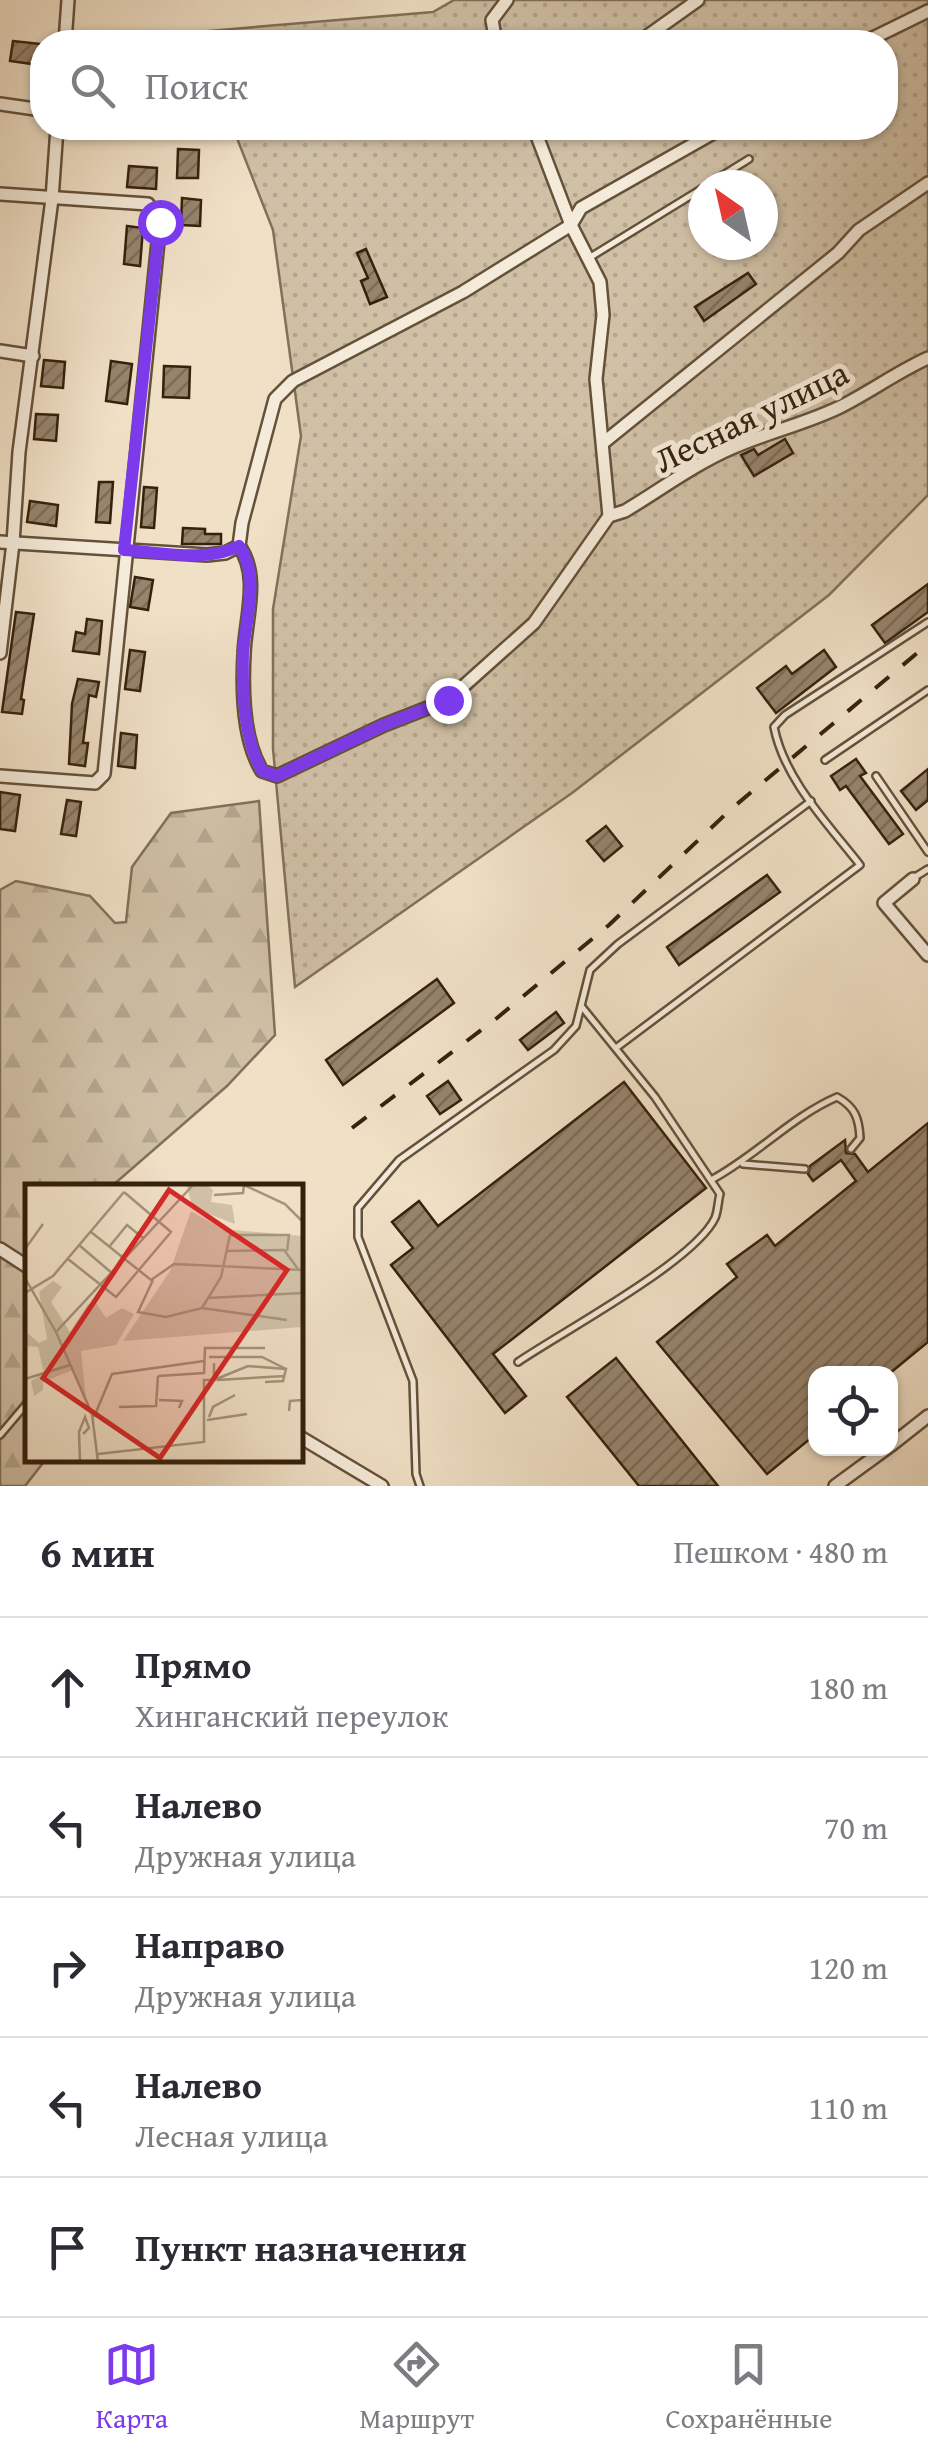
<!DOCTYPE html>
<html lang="ru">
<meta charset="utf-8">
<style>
body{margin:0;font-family:"Gentium Book Plus",serif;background:#f7f7f7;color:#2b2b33}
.controls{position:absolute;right:30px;bottom:30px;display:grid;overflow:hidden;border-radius:20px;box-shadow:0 2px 8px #0004}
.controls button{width:90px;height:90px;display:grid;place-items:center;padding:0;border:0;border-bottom:2px solid #e1e1e2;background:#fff;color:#2b2b33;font:50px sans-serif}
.compass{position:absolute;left:688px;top:170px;width:90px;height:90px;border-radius:50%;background:#fff;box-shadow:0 2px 8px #0004;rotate:326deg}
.stop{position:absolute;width:30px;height:30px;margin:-22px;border:8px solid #7c3aed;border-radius:50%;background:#fff}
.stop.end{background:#7c3aed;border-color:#fff;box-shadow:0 2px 10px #0008}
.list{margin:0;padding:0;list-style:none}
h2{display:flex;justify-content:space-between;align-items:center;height:130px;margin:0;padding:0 40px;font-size:42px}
h2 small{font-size:32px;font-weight:400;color:#7c7c81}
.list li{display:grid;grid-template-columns:65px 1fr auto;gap:30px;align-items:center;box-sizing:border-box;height:140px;padding:0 40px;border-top:2px solid #e1e1e2}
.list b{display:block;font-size:38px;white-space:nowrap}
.list p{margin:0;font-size:32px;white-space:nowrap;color:#7c7c81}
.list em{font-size:32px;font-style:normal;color:#7c7c81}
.icon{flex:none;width:55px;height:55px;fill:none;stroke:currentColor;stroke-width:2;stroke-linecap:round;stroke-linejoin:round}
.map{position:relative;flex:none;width:928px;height:1486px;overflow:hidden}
.search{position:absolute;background:#fff;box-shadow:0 2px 8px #0004;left:30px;right:30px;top:30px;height:110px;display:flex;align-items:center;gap:25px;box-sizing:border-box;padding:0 35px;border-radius:40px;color:#7c7c81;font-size:38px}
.sheet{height:830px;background:#fff}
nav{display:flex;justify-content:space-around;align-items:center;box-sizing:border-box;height:140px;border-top:2px solid #e1e1e2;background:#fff;font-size:28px;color:#7c7c81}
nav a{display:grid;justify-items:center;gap:5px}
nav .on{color:#7c3aed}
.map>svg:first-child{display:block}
.forest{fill:url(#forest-firs);stroke:#827059;stroke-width:2.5}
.garden{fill:url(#garden-dots);stroke:#827059;stroke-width:2.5;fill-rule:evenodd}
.building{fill:url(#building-hatch);stroke:#35210c;stroke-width:2.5}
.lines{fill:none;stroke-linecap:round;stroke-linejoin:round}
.lane-casing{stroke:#64513a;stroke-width:10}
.street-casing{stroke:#64513a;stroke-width:16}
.lane{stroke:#f5ebda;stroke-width:5}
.street{stroke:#f5ebda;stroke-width:11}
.rail{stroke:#35210c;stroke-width:4;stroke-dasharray:18 18;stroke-linecap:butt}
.route{stroke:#7c3aed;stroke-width:12}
.labels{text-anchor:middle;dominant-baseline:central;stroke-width:10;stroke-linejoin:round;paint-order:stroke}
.street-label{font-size:35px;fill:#35210c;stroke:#f5ebda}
.inset-road{fill:none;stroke:#a5947c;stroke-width:2.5}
.view{fill:#d62828;fill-opacity:0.15;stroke:#d62828;stroke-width:5}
.inset-edge{fill:none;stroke:#35210c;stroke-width:5}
</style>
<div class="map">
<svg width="928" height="1486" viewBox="0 0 928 1486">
<defs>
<pattern id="forest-firs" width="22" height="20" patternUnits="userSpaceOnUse" patternTransform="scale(2.5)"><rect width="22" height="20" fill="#d0c0a6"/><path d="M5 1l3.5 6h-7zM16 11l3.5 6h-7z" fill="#b3a58e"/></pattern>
<pattern id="garden-dots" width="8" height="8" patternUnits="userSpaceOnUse" patternTransform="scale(2.5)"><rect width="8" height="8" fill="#d0c0a6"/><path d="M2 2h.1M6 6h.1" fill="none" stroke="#b3a58e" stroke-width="1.8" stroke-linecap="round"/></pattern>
<pattern id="building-hatch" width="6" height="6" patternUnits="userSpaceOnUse" patternTransform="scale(2.5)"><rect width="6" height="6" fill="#96846d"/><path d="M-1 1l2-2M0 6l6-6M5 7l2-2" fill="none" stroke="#7b6c58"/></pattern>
</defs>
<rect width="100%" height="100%" fill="#f0e0c6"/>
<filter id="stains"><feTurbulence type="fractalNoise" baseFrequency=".002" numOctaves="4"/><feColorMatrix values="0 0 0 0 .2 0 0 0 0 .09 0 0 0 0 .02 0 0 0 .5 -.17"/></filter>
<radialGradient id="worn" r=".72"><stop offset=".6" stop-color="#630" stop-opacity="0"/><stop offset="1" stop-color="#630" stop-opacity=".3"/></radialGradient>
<!-- forest -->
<polygon class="forest" points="259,801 275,1035 227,1086 112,1186 28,1186 28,1458 46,1459 25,1486 0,1486 0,890 16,881 90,896 115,923 126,922 132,867 171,813"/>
<!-- garden -->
<path class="garden" d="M454 0H928V495L829 595 572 793 295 987 273 749V609L301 436 273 230 233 128H886V42H200L196 32 433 12ZM703 185H763V245H703Z"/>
<!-- building -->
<g class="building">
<polygon points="13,41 41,44 39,65 10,61"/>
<polygon points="178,149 199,150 198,178 177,178"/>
<polygon points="129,166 157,168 156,189 127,187"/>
<polygon points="182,198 201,200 200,226 181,225"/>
<polygon points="127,226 143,228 140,266 124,264"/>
<polygon points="366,249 387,297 370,304 361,281 368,278 357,253"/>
<polygon points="748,273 756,284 704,321 695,307"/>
<polygon points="44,360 65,362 63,388 41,386"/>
<polygon points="111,361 132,364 127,404 106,401"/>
<polygon points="164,366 190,367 189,398 163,397"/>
<polygon points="36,414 58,415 56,441 34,439"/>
<polygon points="785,439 793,453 754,476 741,455 754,449 758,455"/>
<polygon points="99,482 113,482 110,523 96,522"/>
<polygon points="144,487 157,488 154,528 141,527"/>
<polygon points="30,501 58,505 56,526 27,522"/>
<polygon points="183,528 205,529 205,534 221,534 221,544 182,544"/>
<polygon points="135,577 153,580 148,610 130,607"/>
<polygon points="928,584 928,612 885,643 872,625"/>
<polygon points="16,612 34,614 21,699 24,700 22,714 2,712"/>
<polygon points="87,619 102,621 99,654 73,651 76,632 85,634"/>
<polygon points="130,650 145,652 140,691 125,689"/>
<polygon points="824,650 836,667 776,713 757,688 786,666 792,674"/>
<polygon points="78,679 99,682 96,697 89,695 83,743 88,743 85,766 69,764 72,704"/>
<polygon points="121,733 137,735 135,768 118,766"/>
<polygon points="856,759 866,773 860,776 903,834 889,844 846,786 840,790 831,776"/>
<polygon points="928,769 928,800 916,810 901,791"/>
<polygon points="0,792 20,795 15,831 0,829"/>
<polygon points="67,800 81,802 76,836 61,834"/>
<polygon points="606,826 622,846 604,861 587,841"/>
<polygon points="767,875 780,892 679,965 667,947"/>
<polygon points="437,979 454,1003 343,1085 326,1060"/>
<polygon points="556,1012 564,1023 528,1050 520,1040"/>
<polygon points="448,1081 461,1100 440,1114 427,1096"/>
<polygon points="624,1082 706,1188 493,1354 526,1396 505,1413 391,1265 413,1248 392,1222 419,1201 438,1226"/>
<polygon points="928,1123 928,1342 889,1374 816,1374 816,1434 767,1474 657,1342 737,1277 727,1264 767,1235 775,1246 856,1181 841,1160 813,1181 808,1174 810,1166 845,1140 846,1153 855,1154 868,1172"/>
<polygon points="616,1358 718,1486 639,1486 567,1397"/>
</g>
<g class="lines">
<!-- lane casing -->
<g class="lane-casing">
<g id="lane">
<polyline points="707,185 749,159"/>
<polyline points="589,258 703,188"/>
<polyline points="825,760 928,690"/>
<polyline points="876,776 928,852"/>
<polyline points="915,877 928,869"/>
<path d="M616 1048 860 865C828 824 784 779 774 727L785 715 928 622"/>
<polyline points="743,1164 805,1169"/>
<path d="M711 1180C756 1156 791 1117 837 1097 855 1107 859 1118 860 1138L851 1149"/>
<path d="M518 1362C562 1332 695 1261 715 1218 718 1211 718 1201 720 1194L655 1097 582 1007"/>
<polyline points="0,1435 28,1402"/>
<polyline points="420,1486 416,1474 413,1381 358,1237 358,1208 399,1160 554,1050 576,1026 590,970 618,944 811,801"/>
</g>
</g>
<!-- street casing -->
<g class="street-casing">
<g id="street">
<polyline points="65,42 68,0"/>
<polyline points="496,42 492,20 507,0"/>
<polyline points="639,42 698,0"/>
<polyline points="851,42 873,38 928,11"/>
<polyline points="0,104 42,110"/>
<polyline points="534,128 571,225 600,282 603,315 596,379 609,516"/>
<polyline points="0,194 148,204 160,222 104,774 95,783 0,776"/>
<polyline points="0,351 33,356"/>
<polyline points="603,443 838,253 859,230 928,183"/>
<polyline points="0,542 207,555 225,553 239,546 242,523 275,399 293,381 463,292 571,225 581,208 722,128"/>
<path d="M239 546C261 576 245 620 244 654 242 690 243 740 262 771L277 776 384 725 448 700 534 623 609 516 625 511C660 490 695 464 732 448 768 432 805 424 840 407 870 392 897 372 928 358"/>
<polyline points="0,653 13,543 19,452 52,199 57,128"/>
<polyline points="913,879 884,903 928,955"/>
<polyline points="0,1249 28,1267"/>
<polyline points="300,1437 382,1486"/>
<polyline points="890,1446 928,1416"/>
<polyline points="835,1486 887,1448"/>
</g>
</g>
<!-- lane -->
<use href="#lane" class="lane"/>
<!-- street -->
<use href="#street" class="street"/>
<!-- rail -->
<polyline class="rail" points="352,1128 497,1018 609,925 730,810 928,644"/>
</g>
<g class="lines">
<!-- route -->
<path class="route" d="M160 222 124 550C160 552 207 563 239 546 261 576 245 620 243 654 242 690 244 740 262 771L277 776 384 725 448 700"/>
</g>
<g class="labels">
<!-- street labels -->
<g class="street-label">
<text transform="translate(751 416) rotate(-26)">Лесная улица</text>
</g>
</g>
<!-- overview -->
<g transform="translate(25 1184)">
<rect width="278" height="278" fill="#f0e0c6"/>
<path d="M161 0H181L188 6 186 18 207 21 210 40 168 24ZM28 97 37 103 26 118 45 148 63 120 71 119 81 134 97 124 109 130 91 161 56 167 61 214 48 186 18 198V206L9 212 6 197 19 189 13 163 0 162V147L14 159 22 155 14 108Z" fill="#d0c0a6"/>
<path d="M166 27 198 45 277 52V143L98 157 145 87Z" fill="#d0c0a6"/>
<path class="inset-road" d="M217 0 260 20 278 38M189 11 218 9 219 1M66 48 126 96 149 80 278 86M54 61 88 90M84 63 102 41 118 54M0 65 18 40M201 67 259 66 273 85M43 75 91 113 146 48 99 8M0 94 31 148M128 96 113 128 141 133 177 124 262 136M0 109 28 92 99 8M183 114 278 109M177 124 196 93 205 51H264L262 67M184 173H237L261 185M133 192 179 189 180 164H240M0 195 45 181M189 196 223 182 261 185 258 197 240 198M192 196 260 192M134 216 157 217 154 224M94 223 131 222 133 192M264 227 265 217 277 216 278 225M69 233 87 190 179 177M184 233 188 223 210 211M182 236 222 230M73 270 179 258V196H189V179M55 278 54 248 60 233 64 244 58 250M73 278 67 230 31 148 169 0"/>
<path class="view" d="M144 6 262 86 135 274 18 194Z"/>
<rect width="278" height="278" class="inset-edge"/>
</g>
<rect width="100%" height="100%" filter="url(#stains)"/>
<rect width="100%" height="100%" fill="url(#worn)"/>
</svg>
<div class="controls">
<button><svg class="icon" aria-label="locate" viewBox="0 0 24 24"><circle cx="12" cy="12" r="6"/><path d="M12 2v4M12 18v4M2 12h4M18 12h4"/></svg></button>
</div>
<svg class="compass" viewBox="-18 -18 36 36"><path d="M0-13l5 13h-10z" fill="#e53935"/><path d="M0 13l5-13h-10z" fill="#7c7c81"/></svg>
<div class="stop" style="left:160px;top:222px"></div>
<div class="stop end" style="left:448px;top:700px"></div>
<div class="search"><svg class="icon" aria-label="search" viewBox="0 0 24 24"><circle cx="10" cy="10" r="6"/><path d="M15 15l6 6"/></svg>Поиск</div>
</div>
<section class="sheet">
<h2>6 мин<small>Пешком · 480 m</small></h2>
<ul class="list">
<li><svg class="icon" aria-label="ahead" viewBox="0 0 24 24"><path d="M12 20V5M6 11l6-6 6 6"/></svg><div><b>Прямо</b><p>Хинганский переулок</p></div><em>180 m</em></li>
<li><svg class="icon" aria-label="left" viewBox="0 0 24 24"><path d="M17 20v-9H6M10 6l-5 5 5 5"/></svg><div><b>Налево</b><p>Дружная улица</p></div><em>70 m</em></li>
<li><svg class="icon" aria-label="right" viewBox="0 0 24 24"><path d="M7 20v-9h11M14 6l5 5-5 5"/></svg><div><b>Направо</b><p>Дружная улица</p></div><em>120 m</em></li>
<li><svg class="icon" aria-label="left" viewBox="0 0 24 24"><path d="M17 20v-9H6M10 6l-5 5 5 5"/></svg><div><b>Налево</b><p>Лесная улица</p></div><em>110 m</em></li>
<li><svg class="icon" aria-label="arrive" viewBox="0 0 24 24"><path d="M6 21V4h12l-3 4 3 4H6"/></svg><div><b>Пункт назначения</b></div></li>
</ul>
</section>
<nav>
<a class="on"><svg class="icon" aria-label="map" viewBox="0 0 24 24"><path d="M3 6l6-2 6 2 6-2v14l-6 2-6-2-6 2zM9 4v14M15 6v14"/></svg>Карта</a>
<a><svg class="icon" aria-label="directions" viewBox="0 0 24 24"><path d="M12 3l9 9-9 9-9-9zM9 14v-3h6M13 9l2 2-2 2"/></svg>Маршрут</a>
<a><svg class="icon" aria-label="saved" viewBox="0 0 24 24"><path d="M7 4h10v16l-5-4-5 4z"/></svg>Сохранённые</a>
</nav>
